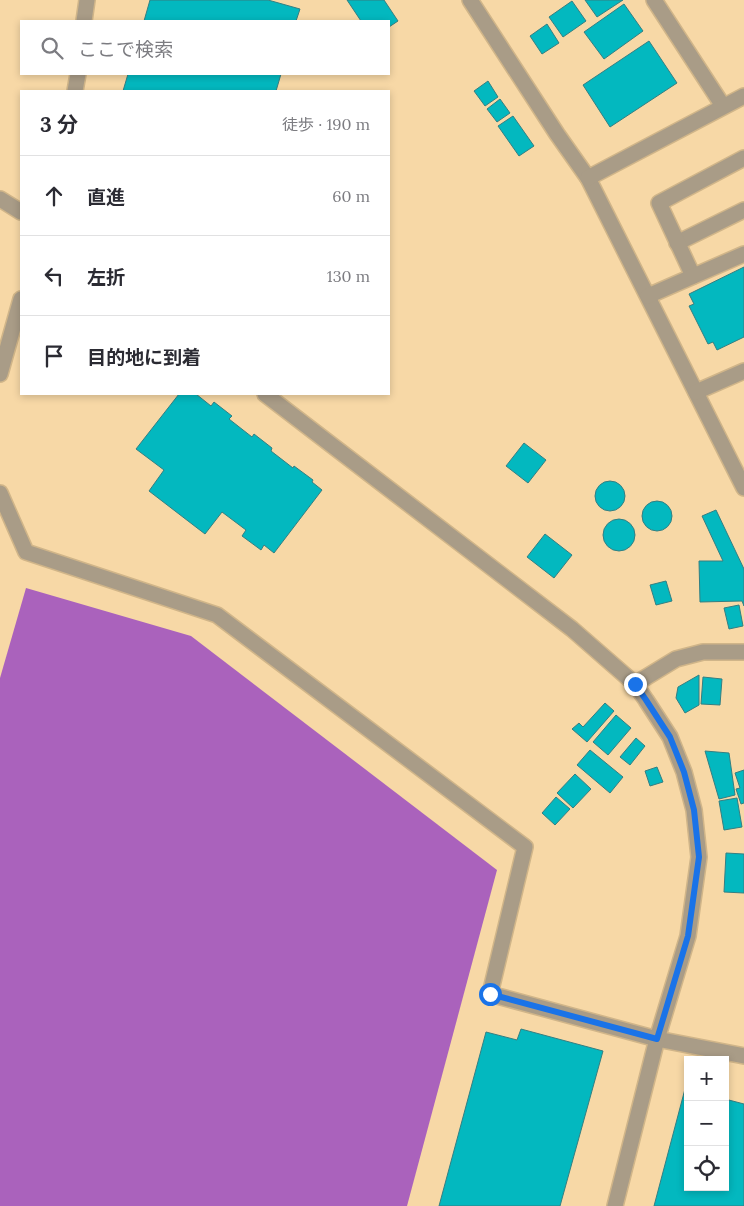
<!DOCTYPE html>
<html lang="ja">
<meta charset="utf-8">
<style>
body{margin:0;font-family:Lora,"Noto Sans JP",serif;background:#f2f2f3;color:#2b2b33}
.controls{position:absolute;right:15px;bottom:15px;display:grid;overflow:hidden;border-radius:0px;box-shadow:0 2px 8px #0003}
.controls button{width:45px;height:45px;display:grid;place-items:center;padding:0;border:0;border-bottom:1px solid #e1e1e2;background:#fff;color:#2b2b33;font:25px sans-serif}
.stop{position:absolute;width:15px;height:15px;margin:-11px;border:4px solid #1a73e8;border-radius:50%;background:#fff}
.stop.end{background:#1a73e8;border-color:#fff;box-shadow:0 1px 5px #0008}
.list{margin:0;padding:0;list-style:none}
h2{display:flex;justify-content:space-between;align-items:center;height:65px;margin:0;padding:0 20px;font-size:21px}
h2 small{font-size:16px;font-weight:400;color:#7c7c81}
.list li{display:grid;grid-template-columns:32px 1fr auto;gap:15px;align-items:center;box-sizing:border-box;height:80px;padding:0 20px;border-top:1px solid #e1e1e2}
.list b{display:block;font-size:19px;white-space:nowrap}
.list em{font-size:16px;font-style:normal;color:#7c7c81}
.icon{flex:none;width:28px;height:28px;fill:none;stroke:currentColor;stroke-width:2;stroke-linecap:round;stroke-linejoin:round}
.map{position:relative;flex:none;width:744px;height:1206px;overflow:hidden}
.search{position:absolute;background:#fff;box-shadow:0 2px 8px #0003;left:20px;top:20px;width:370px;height:55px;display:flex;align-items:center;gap:12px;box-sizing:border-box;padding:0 18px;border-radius:0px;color:#7c7c81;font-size:19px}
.panel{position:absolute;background:#fff;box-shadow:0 2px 8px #0003;left:20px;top:90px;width:370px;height:305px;border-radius:0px}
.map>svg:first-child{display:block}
.water{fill:#aa62bc}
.building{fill:#03b8bf;stroke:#347f82}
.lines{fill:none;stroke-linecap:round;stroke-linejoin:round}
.minor-casing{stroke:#d0b589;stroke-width:18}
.minor{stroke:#a99c87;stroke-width:15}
.route{stroke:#1a73e8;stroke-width:6}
</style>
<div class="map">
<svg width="744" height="1206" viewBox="0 0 744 1206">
<rect width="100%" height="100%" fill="#f7d8a6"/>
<!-- water -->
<polygon class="water" points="26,588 191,636 497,870 407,1206 0,1206 0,678"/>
<!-- building -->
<g class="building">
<polygon points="150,0 268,0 300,9 296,21 144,21"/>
<polygon points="347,0 384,0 398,21 389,27 389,21 361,21"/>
<polygon points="585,0 623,0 597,17"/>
<polygon points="572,1 586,21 563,37 549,17"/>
<polygon points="624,4 643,31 604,59 584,32"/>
<polygon points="547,24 559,43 542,54 530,36"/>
<polygon points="649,41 677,83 610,127 583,85"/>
<polygon points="128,74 281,74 276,91 123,91"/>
<polygon points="488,81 498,97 485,106 474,91"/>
<polygon points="500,99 510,113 497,122 487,109"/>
<polygon points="513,116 534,146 519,156 498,126"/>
<polygon points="744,267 744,337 717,350 713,342 708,344 689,306 694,304 689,294"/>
<polygon points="179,394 196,394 211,406 214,402 232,416 229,419 252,437 254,434 272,448 271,451 293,468 294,466 313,480 312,482 322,490 274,553 264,545 261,550 242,536 246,530 222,512 205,534 149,491 164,470 136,449"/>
<polygon points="524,443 546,460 528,483 506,466"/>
<circle cx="610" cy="496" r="15"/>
<circle cx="657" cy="516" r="15"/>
<polygon points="716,510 744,569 744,606 742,601 700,602 699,561 723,561 702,516"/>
<circle cx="619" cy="535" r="16"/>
<polygon points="545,534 572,555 554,578 527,557"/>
<polygon points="666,581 672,601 656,605 650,585"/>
<polygon points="739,605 743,626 729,629 724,608"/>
<polygon points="699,675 699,705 685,713 676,698 678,687"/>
<polygon points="703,677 722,679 720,705 701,704"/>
<polygon points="605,703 614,711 587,742 572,729 579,723 583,727"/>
<polygon points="616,715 631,728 608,755 593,742"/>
<polygon points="636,738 645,746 630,765 620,757"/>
<polygon points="590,750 623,777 610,793 577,765"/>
<polygon points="705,751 729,753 735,795 719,799"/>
<polygon points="657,767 663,782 650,786 645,771"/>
<polygon points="744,770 744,803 741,804 736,789 740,788 735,773"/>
<polygon points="575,774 591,789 573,808 557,793"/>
<polygon points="556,797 570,809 555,825 542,813"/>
<polygon points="737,798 742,827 724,830 719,801"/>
<polygon points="726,853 744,854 744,893 724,892"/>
<polygon points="521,1029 603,1051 560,1206 439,1206 486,1032 517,1040"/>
<polygon points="685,1089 688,1090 688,1187 725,1187 725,1099 744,1104 744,1206 654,1206"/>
</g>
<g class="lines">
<!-- minor casing -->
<g class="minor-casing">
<g id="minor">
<polyline points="470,0 557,134 588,178 744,488"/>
<polyline points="654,0 723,106"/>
<polyline points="84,21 87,0"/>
<polyline points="75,91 78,74"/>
<polyline points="588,178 744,96"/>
<polyline points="0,199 21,212"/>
<polyline points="677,243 744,210"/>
<polyline points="693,276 659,203 744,158"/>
<polyline points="648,296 744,254"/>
<polyline points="0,374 21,299"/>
<polyline points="696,392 744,371"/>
<polyline points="265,394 572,629 635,684 676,659 703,652 744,652"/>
<polyline points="0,493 26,552 217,615 525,847 490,994 657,1039 744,1056"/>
<polyline points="615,1206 657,1039 688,936 699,857 694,810 684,772 670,737 646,700 635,684"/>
</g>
</g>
<!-- minor -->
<use href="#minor" class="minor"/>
</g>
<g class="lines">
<!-- route -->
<polyline class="route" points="490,994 657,1039 688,936 699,857 694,810 684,772 670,737 646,700 635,684"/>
</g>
</svg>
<div class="controls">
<button>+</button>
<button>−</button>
<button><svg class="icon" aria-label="locate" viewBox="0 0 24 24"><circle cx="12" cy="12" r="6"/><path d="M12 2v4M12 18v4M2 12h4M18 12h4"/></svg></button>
</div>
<div class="stop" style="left:490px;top:994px"></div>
<div class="stop end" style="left:635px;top:684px"></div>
<div class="search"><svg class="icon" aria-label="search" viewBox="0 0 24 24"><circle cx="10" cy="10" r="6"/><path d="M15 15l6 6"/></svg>ここで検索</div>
<section class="panel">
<h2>3 分<small>徒歩 · 190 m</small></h2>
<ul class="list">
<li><svg class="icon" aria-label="ahead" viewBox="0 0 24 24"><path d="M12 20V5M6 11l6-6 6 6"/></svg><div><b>直進</b></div><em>60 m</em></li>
<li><svg class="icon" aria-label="left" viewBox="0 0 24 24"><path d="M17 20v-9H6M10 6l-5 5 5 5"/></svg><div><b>左折</b></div><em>130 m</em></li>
<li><svg class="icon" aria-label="arrive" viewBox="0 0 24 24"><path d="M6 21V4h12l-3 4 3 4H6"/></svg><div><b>目的地に到着</b></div></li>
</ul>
</section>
</div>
